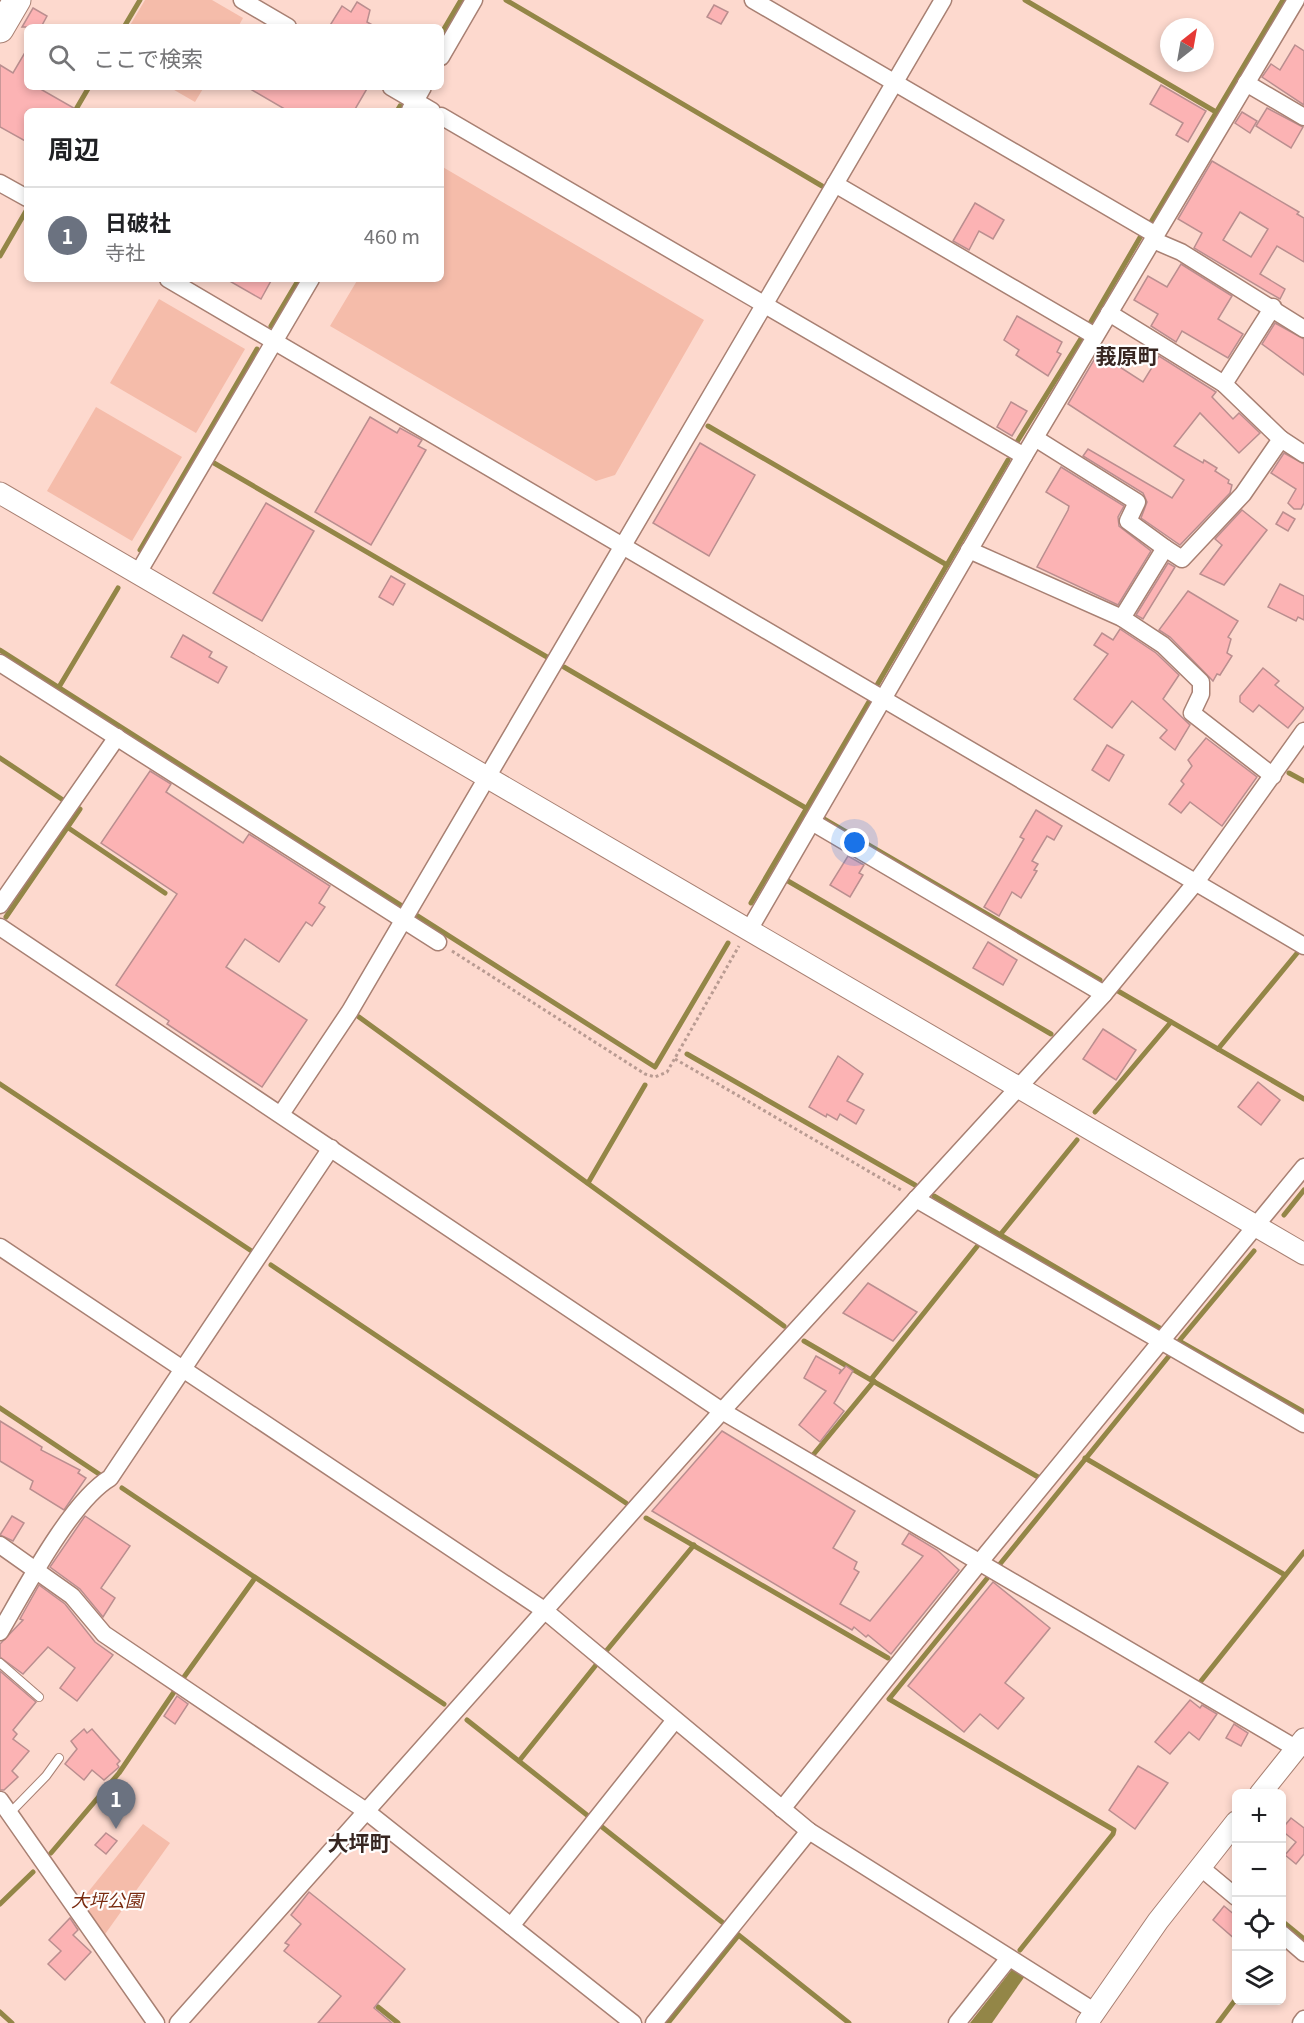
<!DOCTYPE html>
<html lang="ja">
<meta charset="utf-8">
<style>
body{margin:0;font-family:Georgia,"Noto Sans JP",serif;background:#f6f6f6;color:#202124}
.controls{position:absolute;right:18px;bottom:18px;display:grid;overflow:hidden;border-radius:9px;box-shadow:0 3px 9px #0003}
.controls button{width:54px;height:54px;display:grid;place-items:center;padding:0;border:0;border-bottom:2px solid #e0e0e0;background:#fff;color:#202124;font:30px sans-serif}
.compass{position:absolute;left:1160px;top:18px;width:54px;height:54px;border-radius:50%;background:#fff;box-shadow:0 3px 9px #0003;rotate:31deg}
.you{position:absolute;left:855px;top:843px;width:21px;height:21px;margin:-15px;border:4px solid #fff;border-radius:50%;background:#1a73e8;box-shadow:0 0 0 9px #1a73e833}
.badge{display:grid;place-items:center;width:39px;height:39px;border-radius:50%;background:#0b8043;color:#fff;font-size:20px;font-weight:700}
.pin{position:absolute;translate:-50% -50px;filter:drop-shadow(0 2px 3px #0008)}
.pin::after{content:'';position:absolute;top:32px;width:21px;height:18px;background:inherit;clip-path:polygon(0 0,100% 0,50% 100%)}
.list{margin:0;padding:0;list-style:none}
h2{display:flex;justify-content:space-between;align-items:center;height:78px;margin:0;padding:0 24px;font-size:26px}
h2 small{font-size:20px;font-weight:400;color:#757577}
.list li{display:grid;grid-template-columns:39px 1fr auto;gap:18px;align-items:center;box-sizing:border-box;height:96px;padding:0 24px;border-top:2px solid #e0e0e0}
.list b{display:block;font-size:22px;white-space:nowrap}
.list p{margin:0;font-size:20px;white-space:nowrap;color:#757577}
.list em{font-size:20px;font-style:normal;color:#757577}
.icon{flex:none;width:33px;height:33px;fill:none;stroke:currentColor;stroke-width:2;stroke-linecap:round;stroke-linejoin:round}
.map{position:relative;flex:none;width:1304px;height:2023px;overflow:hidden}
.search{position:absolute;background:#fff;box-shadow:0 3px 9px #0003;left:24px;top:24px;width:420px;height:66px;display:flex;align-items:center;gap:15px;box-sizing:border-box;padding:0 21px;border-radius:9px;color:#757577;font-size:22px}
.panel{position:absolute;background:#fff;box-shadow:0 3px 9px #0003;left:24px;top:108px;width:420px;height:174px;border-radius:9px}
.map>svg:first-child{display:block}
.green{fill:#f5bcaa}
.water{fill:#938647}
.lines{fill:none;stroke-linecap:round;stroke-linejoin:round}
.stream{stroke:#938647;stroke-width:5}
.building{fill:#fcb3b4;stroke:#ba8e8f;stroke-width:1.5;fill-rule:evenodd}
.service-casing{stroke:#a88073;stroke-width:10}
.minor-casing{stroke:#a88073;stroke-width:19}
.tertiary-casing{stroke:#a88073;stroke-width:23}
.primary-casing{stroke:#a88073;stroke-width:29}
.path{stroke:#b99b92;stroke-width:3;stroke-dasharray:3 3;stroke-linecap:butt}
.service{stroke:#fff;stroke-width:8}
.minor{stroke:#fff;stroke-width:16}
.tertiary{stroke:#fff;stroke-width:21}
.primary{stroke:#fff;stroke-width:27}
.labels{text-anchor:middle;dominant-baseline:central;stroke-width:4.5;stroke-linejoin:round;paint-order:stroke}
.park-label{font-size:18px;font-style:italic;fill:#792b10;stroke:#fff}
.quarter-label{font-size:21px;font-weight:bold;fill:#372621;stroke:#fff}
</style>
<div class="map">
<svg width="1304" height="2023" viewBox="0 0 1304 2023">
<rect width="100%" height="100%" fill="#fdd9ce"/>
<!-- green -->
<g class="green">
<polygon points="145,0 212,0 243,18 238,27 129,27"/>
<polygon points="169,87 204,87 195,102"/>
<polygon points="441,166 704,320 615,475 596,481 330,326 358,279 441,279"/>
<polygon points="159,299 245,349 196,433 110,383"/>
<polygon points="96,407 182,457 132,541 47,491"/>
<polygon points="143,1824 170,1843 103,1937 80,1902"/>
</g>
<!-- water -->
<polygon class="water" points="1013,1968 1025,1976 992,2023 970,2023"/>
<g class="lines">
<!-- stream -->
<g class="stream">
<polyline points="506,0 822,186"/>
<polyline points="1025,0 1216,112"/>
<polyline points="124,27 140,0"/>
<polyline points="441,34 461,0"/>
<polyline points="75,111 89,87"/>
<polyline points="397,111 400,106"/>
<polyline points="1151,222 1283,0"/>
<polyline points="0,256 26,211"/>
<polyline points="1089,325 1142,234"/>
<polyline points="271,326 299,279"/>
<polyline points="708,426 947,565"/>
<polyline points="1017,442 1082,337"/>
<polyline points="214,463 547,657"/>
<polyline points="140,550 257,349"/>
<polyline points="0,650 655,1067 728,943"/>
<polyline points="564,667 811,811"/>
<polyline points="877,685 1008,460"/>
<polyline points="59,687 118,588"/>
<polyline points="0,758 63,800"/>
<polyline points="1289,773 1304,781"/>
<polyline points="824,819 1100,980"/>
<polyline points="67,827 165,893"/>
<polyline points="788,881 1051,1034"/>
<polyline points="751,903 870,700"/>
<polyline points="6,917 80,809"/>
<polyline points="1118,991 1304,1099"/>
<polyline points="359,1017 784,1326"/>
<polyline points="1218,1049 1298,952"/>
<polyline points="687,1054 915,1185"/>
<polyline points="0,1084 253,1252"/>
<polyline points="1095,1112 1171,1022"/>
<polyline points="588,1183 645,1085"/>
<polyline points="934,1196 1163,1330"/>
<polyline points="1284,1215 1304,1190"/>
<polyline points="1000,1235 1077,1140"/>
<polyline points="1254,1251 1179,1341 1304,1412"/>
<polyline points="271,1265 626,1503"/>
<polyline points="804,1341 1038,1477"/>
<polyline points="872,1378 979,1244"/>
<polyline points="0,1408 99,1474"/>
<polyline points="813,1455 874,1381"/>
<polyline points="1085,1458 1285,1575"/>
<polyline points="122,1488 444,1704"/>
<polyline points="646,1518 888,1658"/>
<polyline points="1000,1564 1169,1356"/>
<polyline points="989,1576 889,1699 1114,1830 1113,1834 1020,1950"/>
<polyline points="607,1650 694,1545"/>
<polyline points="184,1677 255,1578"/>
<polyline points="1201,1681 1304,1552"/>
<polyline points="467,1720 722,1922"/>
<polyline points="519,1761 596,1665"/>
<polyline points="51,1853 119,1773 174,1692"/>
<polyline points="0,1904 33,1872"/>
<polyline points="1282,1921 1304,1939"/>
<polyline points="736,1933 849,2023"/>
<polyline points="378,2007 398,2023"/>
<polyline points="0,2012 12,2023"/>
<polyline points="668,2023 738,1936"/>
<polyline points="1218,2023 1236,1999"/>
</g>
</g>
<!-- building -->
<g class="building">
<polygon points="357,2 370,10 367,22 376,27 329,27 342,6 351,12"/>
<polygon points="714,5 728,12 721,24 707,17"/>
<polygon points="33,8 47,16 41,27 22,27"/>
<polygon points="1295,45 1304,51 1304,105 1262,77 1271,64 1280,70"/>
<polygon points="27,49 27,87 37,87 79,111 27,111 27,142 0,127 0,65 13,73"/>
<polygon points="1161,85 1206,111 1188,142 1176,135 1183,123 1150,104"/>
<polygon points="247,87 368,87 354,111 288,111"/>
<polygon points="1267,108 1303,127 1291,148 1256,126"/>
<polygon points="1242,112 1257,121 1250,133 1235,123"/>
<path d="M1212 161 1299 212 1297 214 1304 218V262L1277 246 1260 274 1285 289 1280 299 1194 248 1202 233 1178 219ZM1240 212 1268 229 1251 257 1223 240Z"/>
<polygon points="975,203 1004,220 993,239 979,231 969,250 953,241"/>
<polygon points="1181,264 1232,296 1218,319 1243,334 1228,358 1182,331 1176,342 1151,326 1158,314 1134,300 1148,276 1167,287"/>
<polygon points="226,279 272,279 261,299"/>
<polygon points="1017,316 1062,342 1057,352 1061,354 1048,376 1016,355 1019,350 1004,340"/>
<polygon points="1275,323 1304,339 1304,375 1262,344"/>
<polygon points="1098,353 1143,382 1159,356 1216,392 1212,397 1233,419 1239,413 1260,433 1239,453 1200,413 1174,446 1203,463 1204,460 1217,468 1215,471 1229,480 1228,483 1232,485 1230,493 1180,545 1141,518 1147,502 1143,493 1083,456 1088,449 1172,498 1184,480 1068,404"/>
<polygon points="1011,402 1027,411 1012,436 997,427"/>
<polygon points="370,417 397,433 400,428 422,440 418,446 426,450 371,545 315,512"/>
<polygon points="700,443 755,475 709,556 653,523"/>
<polygon points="1284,453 1304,464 1304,503 1301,509 1294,509 1288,503 1296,489 1271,473"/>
<polygon points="1061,467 1124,506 1118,517 1119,526 1151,551 1118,605 1037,567 1068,510 1069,506 1046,492"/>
<polygon points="266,503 314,531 262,621 213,593"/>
<polygon points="1242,510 1267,530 1224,585 1200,574 1222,545 1215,539"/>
<polygon points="1283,512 1295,519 1288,531 1276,524"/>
<polygon points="1168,563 1175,567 1143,619 1136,615"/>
<polygon points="391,576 405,584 393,605 379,597"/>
<polygon points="1280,584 1304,596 1304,620 1298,617 1296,621 1268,607"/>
<polygon points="1188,591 1238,621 1228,637 1231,639 1227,653 1232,656 1220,675 1217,674 1213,681 1170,637 1159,630"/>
<polygon points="1120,629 1156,653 1179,675 1163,699 1190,725 1175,750 1160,738 1167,730 1132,701 1112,728 1074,699 1108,654 1094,645 1102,633 1113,640"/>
<polygon points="183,635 212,652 209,657 227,667 218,683 171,657"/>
<polygon points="1263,668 1279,681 1275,685 1304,708 1288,728 1259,705 1253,712 1240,702 1240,696"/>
<polygon points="1206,738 1257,777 1222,826 1190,802 1181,813 1169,804 1184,784 1181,781 1192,766 1188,760"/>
<polygon points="1107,745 1124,755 1109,781 1092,770"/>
<polygon points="150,771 171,784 166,792 243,843 249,834 330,886 319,903 325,907 312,926 306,922 279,962 245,939 226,967 307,1020 262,1087 167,1024 169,1021 116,985 177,894 101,843"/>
<polygon points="1036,810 1062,826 1054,840 1047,836 1032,861 1038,864 1034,870 1037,871 1021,898 1012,892 999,916 984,907 1024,839 1020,837"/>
<polygon points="848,856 864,865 859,873 863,875 850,897 830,885"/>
<polygon points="988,942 1017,960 1003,985 973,968"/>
<polygon points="1103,1029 1136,1050 1116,1080 1083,1059"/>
<polygon points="838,1056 863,1074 847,1101 864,1110 856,1124 840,1114 837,1120 827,1114 826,1117 809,1107"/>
<polygon points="1258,1082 1280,1100 1261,1125 1238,1107"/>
<polygon points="868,1283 917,1312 893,1341 843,1313"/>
<polygon points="816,1356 841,1370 839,1374 846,1366 853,1371 834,1403 844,1411 820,1442 799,1425 826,1391 804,1378"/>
<polygon points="0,1421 42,1447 41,1450 80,1470 78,1473 86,1478 64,1510 30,1489 33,1481 0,1461"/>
<polygon points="722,1431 855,1511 833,1548 857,1562 854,1569 859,1572 840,1604 870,1621 923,1556 902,1544 909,1533 937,1550 959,1570 891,1654 868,1635 866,1637 854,1627 852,1630 652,1511"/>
<polygon points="12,1516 24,1523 13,1541 0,1535"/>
<polygon points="85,1516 130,1546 101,1588 115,1598 103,1617 80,1589 50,1567"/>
<polygon points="993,1582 1050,1628 1005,1683 1024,1698 998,1729 980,1714 964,1732 908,1686"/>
<polygon points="39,1585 65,1604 95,1642 113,1655 77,1701 60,1688 75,1668 48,1647 23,1674 0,1657 0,1644 23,1620 20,1619"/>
<polygon points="0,1671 36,1702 13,1730 17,1734 13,1739 29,1751 12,1771 18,1777 4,1790 0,1790"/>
<polygon points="177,1696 188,1704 175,1724 164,1716"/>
<polygon points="1190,1700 1200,1708 1202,1705 1217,1714 1199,1740 1189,1732 1170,1754 1155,1742"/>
<polygon points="1234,1724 1248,1733 1241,1746 1226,1738"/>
<polygon points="84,1729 87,1733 92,1729 120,1761 117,1764 119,1767 104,1780 92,1770 84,1780 65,1764 77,1749 71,1741"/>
<polygon points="1138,1766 1168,1783 1135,1829 1109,1810"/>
<polygon points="1291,1818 1304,1828 1304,1854 1296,1864 1285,1855 1296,1842 1281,1830"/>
<polygon points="106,1833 117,1841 106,1854 95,1845"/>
<polygon points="309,1892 405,1969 374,2008 392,2023 318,2023 341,1996 284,1951 289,1945 285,1943 301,1924 291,1915"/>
<polygon points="1224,1906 1236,1916 1236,1940 1213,1920"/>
<polygon points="70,1918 78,1930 73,1935 91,1952 65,1980 48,1964 61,1951 49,1940"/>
</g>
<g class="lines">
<!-- service casing -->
<g class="service-casing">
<g id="service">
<polyline points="0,1663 39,1697"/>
<polyline points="9,1814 46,1776 59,1758"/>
</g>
</g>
<!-- minor casing -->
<g class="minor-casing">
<g id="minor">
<polyline points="242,0 288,27"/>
<polyline points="753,0 1156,235"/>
<polyline points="441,57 474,0"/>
<polyline points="1246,83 1304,117"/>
<polyline points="391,87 432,111"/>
<polyline points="410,110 423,87"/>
<polyline points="441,116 1024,456"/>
<polyline points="0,183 27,198"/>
<polyline points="835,184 1095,336"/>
<polyline points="1153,240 1181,252 1304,329"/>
<polyline points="168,279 1304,946"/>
<polyline points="1109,313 1224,384 1281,439 1243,494 1182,559 1165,548 1122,618"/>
<polyline points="1224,384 1273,307"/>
<polyline points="1035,438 1137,502 1128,521 1165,548"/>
<polyline points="1281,439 1304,454"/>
<polyline points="969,550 1122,618 1163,645 1201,682 1201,694 1192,713 1273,776"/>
<polyline points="138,573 311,279"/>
<polyline points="0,663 438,942"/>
<polyline points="812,822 1104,994"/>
<polyline points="0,905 117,737"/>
<polyline points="0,927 722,1411 1297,1749"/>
<polyline points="749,930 1024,456 1296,0"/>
<polyline points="281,1114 350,1011 943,0"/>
<polyline points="916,1199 1304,1424"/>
<polyline points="0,1247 544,1610 809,1831 1094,2011"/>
<polyline points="0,1545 72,1596 104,1634 366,1811 633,2023"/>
<path d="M0 1632C24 1591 71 1501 110 1478L331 1148"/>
<polyline points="0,1800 156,2023"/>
<polyline points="782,1809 979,1563 1304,1167"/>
<polyline points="1200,1867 1236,1897"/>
<polyline points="511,1926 675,1720"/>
<polyline points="1282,1934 1304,1953"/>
<polyline points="178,2023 722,1411 1104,994 1196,882 1304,731"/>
<polyline points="654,2023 809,1831"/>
<polyline points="957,2023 1009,1958"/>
<polyline points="1301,2023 1304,2019"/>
</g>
</g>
<!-- tertiary casing -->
<g class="tertiary-casing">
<g id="tertiary">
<polyline points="0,493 1304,1254"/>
<polyline points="1260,1794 1304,1739"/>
<polyline points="1087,2023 1158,1921 1236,1822"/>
</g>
</g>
<!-- primary casing -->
<g class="primary-casing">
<polyline id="primary" points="0,29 17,0"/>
</g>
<!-- path -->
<g class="path">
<polyline points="452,951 645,1074 655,1077 667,1072 739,946"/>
<polyline points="675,1059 901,1190"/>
</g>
<!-- service -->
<use href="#service" class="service"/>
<!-- minor -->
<use href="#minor" class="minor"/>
<!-- tertiary -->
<use href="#tertiary" class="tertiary"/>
<!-- primary -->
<use href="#primary" class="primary"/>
</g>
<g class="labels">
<!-- park labels -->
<g class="park-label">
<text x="107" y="1899">大坪公園</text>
</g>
<!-- quarter labels -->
<g class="quarter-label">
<text x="1127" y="355">莪原町</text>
<text x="359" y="1842">大坪町</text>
</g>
</g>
</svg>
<div class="controls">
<button>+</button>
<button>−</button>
<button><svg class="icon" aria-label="locate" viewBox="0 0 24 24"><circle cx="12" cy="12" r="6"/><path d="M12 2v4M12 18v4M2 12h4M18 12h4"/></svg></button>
<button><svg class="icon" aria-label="layers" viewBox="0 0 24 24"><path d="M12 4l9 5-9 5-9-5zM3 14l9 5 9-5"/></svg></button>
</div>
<svg class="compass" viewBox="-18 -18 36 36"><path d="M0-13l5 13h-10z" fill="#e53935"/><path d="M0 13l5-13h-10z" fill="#757577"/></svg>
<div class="you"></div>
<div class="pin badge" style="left:116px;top:1829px;background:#6b7280">1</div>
<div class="search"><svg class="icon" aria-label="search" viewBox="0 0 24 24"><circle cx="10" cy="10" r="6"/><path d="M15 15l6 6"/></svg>ここで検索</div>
<section class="panel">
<h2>周辺<small></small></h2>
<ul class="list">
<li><span class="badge" style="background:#6b7280">1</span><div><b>日破社</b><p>寺社</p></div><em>460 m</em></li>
</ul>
</section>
</div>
